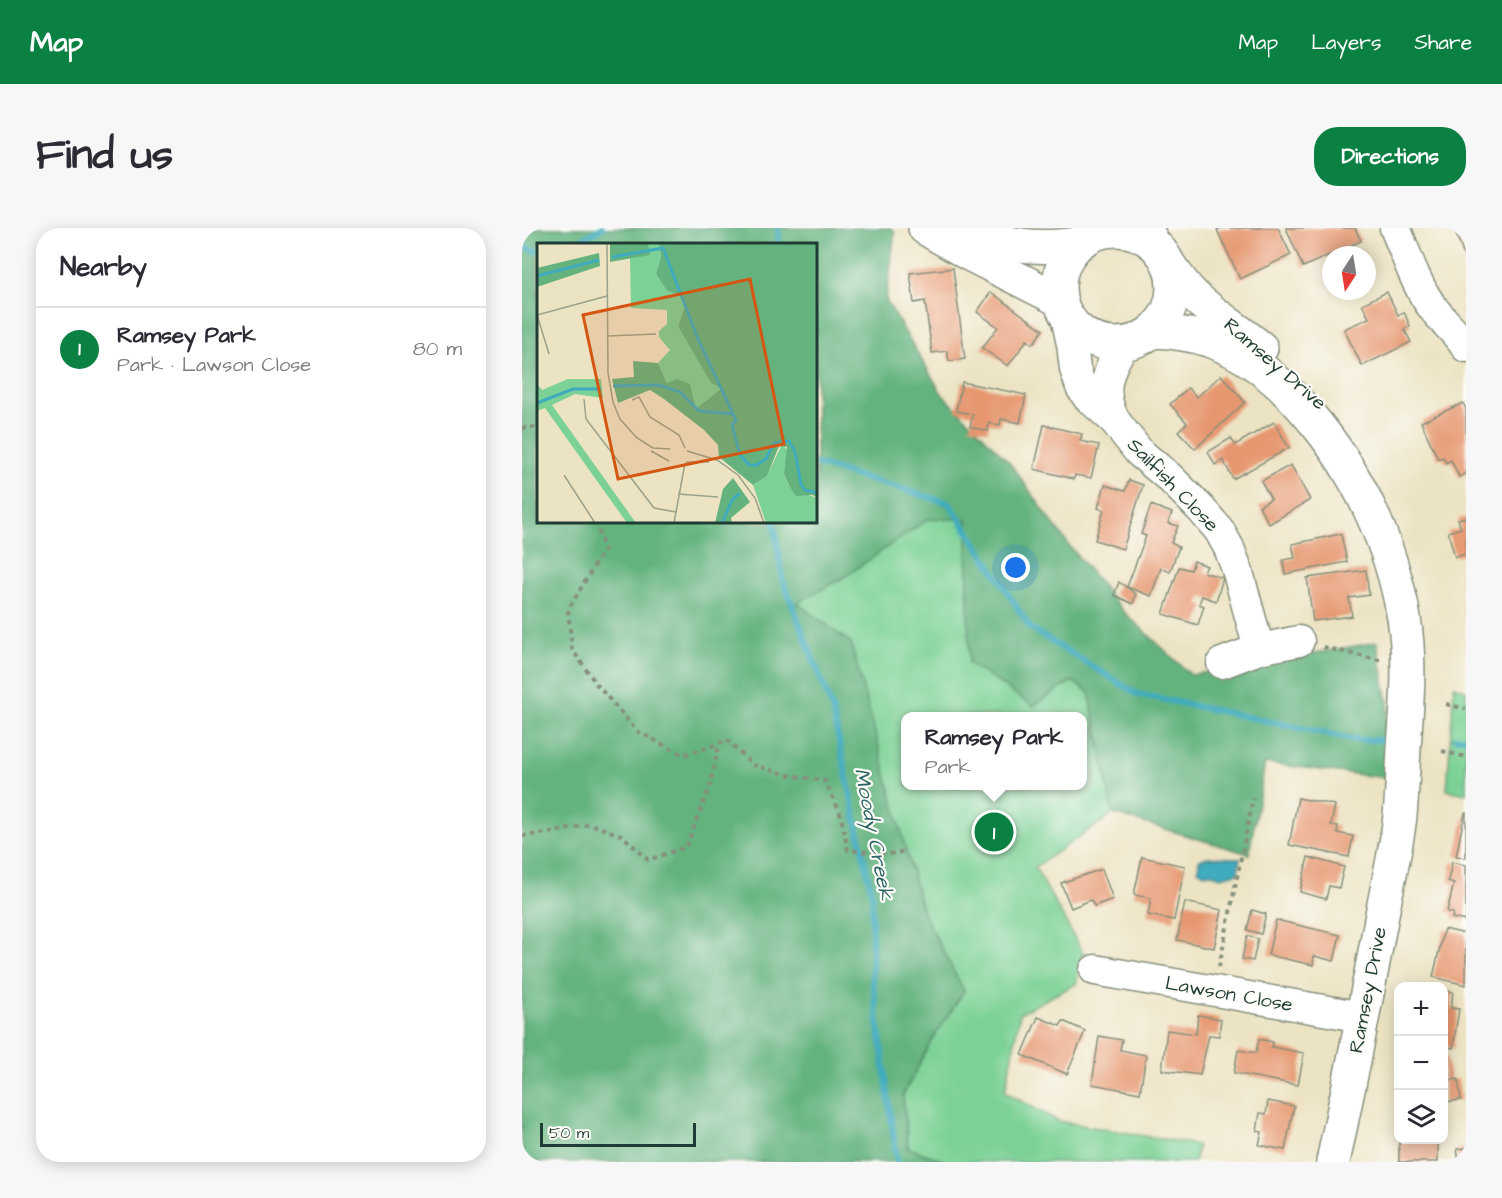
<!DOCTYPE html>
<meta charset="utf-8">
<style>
body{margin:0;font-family:"Architects Daughter",sans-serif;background:#f7f7f7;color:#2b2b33}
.controls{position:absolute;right:18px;bottom:18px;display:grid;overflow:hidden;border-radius:12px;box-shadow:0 3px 15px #0003}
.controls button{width:54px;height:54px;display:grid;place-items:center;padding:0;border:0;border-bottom:2px solid #e1e1e2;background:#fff;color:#2b2b33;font:30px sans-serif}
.compass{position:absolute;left:800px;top:18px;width:54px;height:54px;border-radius:50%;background:#fff;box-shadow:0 3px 15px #0003;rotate:192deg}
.scale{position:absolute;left:18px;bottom:15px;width:156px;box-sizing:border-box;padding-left:6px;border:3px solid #1f3d34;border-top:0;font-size:16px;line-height:21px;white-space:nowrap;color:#1f3d34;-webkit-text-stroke:4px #fdfcf7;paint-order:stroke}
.you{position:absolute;left:494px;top:340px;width:21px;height:21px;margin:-15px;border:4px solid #fff;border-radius:50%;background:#1a73e8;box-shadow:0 0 0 9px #1a73e833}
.badge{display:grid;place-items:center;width:39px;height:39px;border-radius:50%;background:#0b8043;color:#fff;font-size:20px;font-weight:700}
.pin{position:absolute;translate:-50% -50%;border:3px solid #fff;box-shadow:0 2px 6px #0006}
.popup{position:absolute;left:379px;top:484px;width:186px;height:78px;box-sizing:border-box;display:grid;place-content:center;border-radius:12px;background:#fff;filter:drop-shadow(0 2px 4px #0005);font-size:20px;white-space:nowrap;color:#7c7c81}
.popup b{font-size:22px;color:#2b2b33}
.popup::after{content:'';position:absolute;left:50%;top:100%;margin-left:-12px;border:12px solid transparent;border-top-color:#fff}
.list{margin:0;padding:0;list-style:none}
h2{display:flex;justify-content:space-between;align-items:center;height:78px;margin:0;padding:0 24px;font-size:26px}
h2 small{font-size:20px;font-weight:400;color:#7c7c81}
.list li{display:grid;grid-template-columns:39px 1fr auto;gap:18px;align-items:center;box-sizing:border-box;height:84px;padding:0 24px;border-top:2px solid #e1e1e2}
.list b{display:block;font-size:22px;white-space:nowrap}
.list p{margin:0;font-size:20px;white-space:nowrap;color:#7c7c81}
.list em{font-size:20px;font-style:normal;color:#7c7c81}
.icon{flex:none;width:33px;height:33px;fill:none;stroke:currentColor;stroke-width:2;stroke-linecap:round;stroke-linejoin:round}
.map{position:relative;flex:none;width:944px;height:934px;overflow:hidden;border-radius:24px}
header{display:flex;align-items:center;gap:36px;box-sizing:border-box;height:84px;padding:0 30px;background:#0b8043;color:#fff}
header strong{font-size:28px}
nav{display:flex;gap:33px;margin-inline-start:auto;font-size:21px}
.intro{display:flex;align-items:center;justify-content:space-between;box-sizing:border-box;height:144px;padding:0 36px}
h1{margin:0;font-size:42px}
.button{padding:15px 27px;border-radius:24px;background:#0b8043;color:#fff;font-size:21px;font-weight:700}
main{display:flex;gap:36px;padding:0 36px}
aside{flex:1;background:#fff;border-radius:24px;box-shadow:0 3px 15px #0003}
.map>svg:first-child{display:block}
.green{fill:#7bd196;stroke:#4d8765;stroke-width:1.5;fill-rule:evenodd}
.forest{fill:#64b37f;stroke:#42785a;stroke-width:1.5;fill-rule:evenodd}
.water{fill:#3fabbd;stroke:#2f7478;stroke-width:1.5}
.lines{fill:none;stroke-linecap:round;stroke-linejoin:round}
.stream{stroke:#3fabbd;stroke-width:6}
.building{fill:#e69770}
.minor-casing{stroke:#86907c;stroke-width:33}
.major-casing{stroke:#86907c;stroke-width:36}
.path{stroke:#86907c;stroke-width:4;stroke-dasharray:4.5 4.5;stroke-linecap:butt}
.minor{stroke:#fff;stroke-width:30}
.major{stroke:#fff;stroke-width:33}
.labels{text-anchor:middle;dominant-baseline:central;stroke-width:4.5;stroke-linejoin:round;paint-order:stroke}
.street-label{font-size:20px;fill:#1f3d34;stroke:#fdfcf7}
.water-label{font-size:21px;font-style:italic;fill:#2a6464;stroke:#fdfcf7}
.inset-river{fill:none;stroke:#3fabbd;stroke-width:3}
.inset-road{fill:none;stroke:#9aa18a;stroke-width:1.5}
.view{fill:#d45610;fill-opacity:0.15;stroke:#d45610;stroke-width:3}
.inset-edge{fill:none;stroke:#1f3d34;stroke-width:3}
</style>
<header>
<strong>Map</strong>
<nav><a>Map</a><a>Layers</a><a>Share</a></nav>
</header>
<div class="intro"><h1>Find us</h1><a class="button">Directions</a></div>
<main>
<aside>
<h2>Nearby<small></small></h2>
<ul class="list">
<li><span class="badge">1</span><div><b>Ramsey Park</b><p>Park · Lawson Close</p></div><em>80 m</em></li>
</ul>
</aside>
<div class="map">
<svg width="944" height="934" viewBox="0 0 944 934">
<rect width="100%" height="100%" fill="#fdfcf7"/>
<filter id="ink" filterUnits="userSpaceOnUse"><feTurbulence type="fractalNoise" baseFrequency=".0167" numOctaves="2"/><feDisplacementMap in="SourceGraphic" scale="12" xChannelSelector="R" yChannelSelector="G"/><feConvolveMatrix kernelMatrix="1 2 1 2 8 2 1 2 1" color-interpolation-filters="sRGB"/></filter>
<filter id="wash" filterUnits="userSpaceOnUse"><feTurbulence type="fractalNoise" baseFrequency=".008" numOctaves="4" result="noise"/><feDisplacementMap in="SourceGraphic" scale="24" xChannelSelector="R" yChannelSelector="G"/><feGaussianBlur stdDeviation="1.35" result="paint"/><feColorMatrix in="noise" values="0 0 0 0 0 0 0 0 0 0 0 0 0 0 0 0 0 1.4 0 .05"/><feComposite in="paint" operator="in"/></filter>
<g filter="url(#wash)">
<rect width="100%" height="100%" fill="#ece3c3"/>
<!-- green -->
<g class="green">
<path d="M406 291H445L447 435 550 453 567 464 591 586 513 639 561 725 554 756 498 785 483 864 536 893 676 917 672 934H426L386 920 381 867 410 812 442 763 401 685 274 375 319 351ZM384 488H560V558H384Z"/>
<polygon points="932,458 944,462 944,566 925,562"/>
</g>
<!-- forest -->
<path class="forest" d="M0 0H369L373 4 364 72 420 166 487 234 546 316 601 383 669 447 855 414 866 475 864 550 743 535 727 626 591 586 567 464 550 453 511 478 447 435 445 291H406L319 351 275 375 329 415 401 685 442 763 410 812 381 867 386 920 426 934H0ZM16 16H294V294H16Z"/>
<!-- water -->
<polygon class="water" points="685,629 718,630 716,645 699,649 687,645 682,646 676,642 677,632"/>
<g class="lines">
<!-- stream -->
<g class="stream">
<polyline points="256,0 257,16"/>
<polyline points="51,16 80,0"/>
<polyline points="0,18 12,23 16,22"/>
<polyline points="294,236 427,275 467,335 508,400 615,466 836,512 871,512"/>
<polyline points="252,294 261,353 310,480 350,667 350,749 375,934"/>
<polyline points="933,510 944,510"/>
</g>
</g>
<g id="blocks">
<!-- building -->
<g class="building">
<polygon points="700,0 756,0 769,27 718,51 695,2"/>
<polygon points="764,0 833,0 839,13 781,39"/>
<polygon points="932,0 944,0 944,34"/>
<polygon points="431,40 443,131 427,133 425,123 410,125 403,73 392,75 388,45"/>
<polygon points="469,64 521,102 511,116 505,112 486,138 460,120 476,99 455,84"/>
<polygon points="865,64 876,87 882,84 888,98 882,101 889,114 840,138 822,101 847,90 840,76"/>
<polygon points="699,147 723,174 673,221 656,203 665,195 648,176 666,160 675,169"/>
<polygon points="440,154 504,167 498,195 479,191 478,197 467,195 466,203 448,199 451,186 434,183"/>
<polygon points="941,175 944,181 944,246 937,249 929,232 924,235 921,229 916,231 899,194"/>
<polygon points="752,194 767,220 711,251 701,232 693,237 686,224 709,210 713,217"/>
<polygon points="522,197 560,206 558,213 577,217 569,250 553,247 552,251 512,241"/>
<polygon points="769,237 788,272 747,296 737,278 749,271 739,253"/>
<polygon points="607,252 621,257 601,321 573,312 582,282 576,280 583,257 603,263"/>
<polygon points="629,277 650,285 646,295 656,298 649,315 657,319 648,344 639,340 629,368 605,359 624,308 619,306"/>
<polygon points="944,289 944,326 933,329 926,304 939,300 936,291"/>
<polygon points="819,306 825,334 763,346 761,332 773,330 770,316"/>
<polygon points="672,333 685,338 682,344 701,350 694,373 680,368 677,376 682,378 676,397 641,386 657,339 669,342"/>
<polygon points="844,342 847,367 827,370 830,388 791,393 785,350"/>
<polygon points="597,354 614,366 611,376 592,367"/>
<polygon points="776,570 813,577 809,597 816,598 815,605 831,608 827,629 767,617"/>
<polygon points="943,585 944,585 944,630 934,628"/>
<polygon points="620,629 663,638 652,692 626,687 629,670 612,667"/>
<polygon points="786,629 822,639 817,660 807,658 804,671 778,664"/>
<polygon points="930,634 944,637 944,693 930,690 931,685 925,684 932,655 926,653"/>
<polygon points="580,641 591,671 572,678 569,672 549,680 539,655"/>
<polygon points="663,674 700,682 692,720 655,712"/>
<polygon points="730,682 744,686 739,706 725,702"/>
<polygon points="754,692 818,707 812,733 792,728 791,737 746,727"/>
<polygon points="922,701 944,706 944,757 911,749"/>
<polygon points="725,708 736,711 731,733 720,731"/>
<polygon points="922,763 931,764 929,780 937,781 931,820 922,818"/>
<polygon points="676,787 699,791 697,808 687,807 678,847 640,842 645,802 674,806"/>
<polygon points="516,789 538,798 541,793 563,803 545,846 500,827"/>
<polygon points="577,808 600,812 598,822 624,827 618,865 570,856"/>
<polygon points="737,811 751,814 750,819 782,825 776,857 712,845 716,822 734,825"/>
<polygon points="922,829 925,829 928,852 936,851 939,872 922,874"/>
<polygon points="746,873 772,878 763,922 737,917 740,904 735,903 738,885 744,886"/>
<rect x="877" y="913" width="39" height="21"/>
<polygon points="944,920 944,934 937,934 935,921"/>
</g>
</g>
</g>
<g filter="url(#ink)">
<use href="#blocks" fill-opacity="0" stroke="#86907c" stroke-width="1.5"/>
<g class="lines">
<!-- minor casing -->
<g class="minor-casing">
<g id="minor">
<polyline points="625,0 634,18"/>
<path d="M873 0C884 25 894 58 911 80 921 94 935 104 944 119"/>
<polyline points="564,10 572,0"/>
<polyline points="544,88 550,116 553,141 559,159 565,168 593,193 617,224 648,250 678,280 697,302 707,320 715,341 737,421 777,413"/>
<path d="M593 193C590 187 587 181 586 175 580 154 591 132 603 115"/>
<polyline points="700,435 737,421"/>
<polyline points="573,742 841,789"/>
</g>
</g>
<!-- major casing -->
<g class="major-casing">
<g id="major">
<polyline points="403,0 447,26 538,72"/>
<path d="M451 0C486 20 517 21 556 16"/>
<circle cx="594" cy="59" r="57"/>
<path d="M647 37C655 48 662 58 671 67 692 87 717 102 739 120"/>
<path d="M631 103C653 104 676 107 697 116 731 130 763 158 787 187 836 244 869 315 882 390 889 433 885 477 882 520 881 543 880 565 878 588 874 623 865 658 859 692 844 773 828 854 811 934"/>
</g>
</g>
<!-- path -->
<g class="path">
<polyline points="0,200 16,199"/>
<polyline points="74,294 82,321 46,382 50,421 75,457 115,503 161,527 197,516"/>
<polyline points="801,419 861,433"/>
<polyline points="924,476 944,481"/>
<polyline points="920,523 944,529"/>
<polyline points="0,608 33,604 68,596 101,608 126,632 164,619 188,557 197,516 204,511 231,537 267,547 303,553 318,585 326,622 367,626 384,623"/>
<polyline points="697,739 731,570"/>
</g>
<!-- minor -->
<use href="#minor" class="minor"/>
<!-- major -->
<use href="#major" class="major"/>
</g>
</g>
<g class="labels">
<!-- street labels -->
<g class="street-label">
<text transform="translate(753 136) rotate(41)">Ramsey Drive</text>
<text transform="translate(651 257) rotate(46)">Sailfish Close</text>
<text transform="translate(846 762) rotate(-79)">Ramsey Drive</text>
<text transform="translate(707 766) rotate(10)">Lawson Close</text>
</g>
<!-- water labels -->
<g class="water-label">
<text transform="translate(352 606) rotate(79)">Moody Creek</text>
</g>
</g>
<!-- overview -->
<g transform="translate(15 15)">
<rect width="280" height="280" fill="#ece3c3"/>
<path d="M73 1H122L124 14 119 31 130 48 145 53 148 62 141 83 185 145 165 165 158 166 130 140 121 120 133 107 122 94V88L130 81V67L94 65 93 15ZM31 136H64L66 155 38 151 15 162 99 280H90L8 165 0 168V141L5 147ZM245 201 252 209 247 233 254 246 280 255V280H229L216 242 230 233Z" fill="#7bd196"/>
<path d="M73 1H111L113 12 73 19ZM122 1H280V255L276 252 259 253 254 246 247 232 250 204 242 203 230 233 216 242 182 214 181 202 167 187 127 156 113 147 81 160 75 136 97 134 96 118 121 120 130 140 140 136 153 141 159 166 185 145 174 140 141 83 148 62 145 53 130 48 119 31 124 14ZM62 10 63 23 0 44V25ZM196 235 213 259 194 275 195 280H178L186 246Z" fill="#64b37f"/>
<path class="inset-river" d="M75 14 126 5 161 96 199 177 195 182 203 212 212 222H219L229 216 237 200 252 198 258 209 264 241 268 247 281 250M0 33 62 17M76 143 122 142 143 149 162 168 197 171M0 160 36 146H64M185 280 195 257 203 250"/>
<path class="inset-road" d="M70 1 71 130 76 159 83 176 100 195 116 205 133 206M70 93 119 91M12 111 0 72 70 53M47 156 49 176 117 265 139 269M95 157 102 154 113 174 142 192 148 205M114 208 132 218M150 208 180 217 201 232 218 255 227 280M149 219H172M27 232 58 280M141 251 181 254M137 280 148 220"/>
<path class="view" d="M213 36 247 201 81 236 46 72Z"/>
<rect width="280" height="280" class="inset-edge"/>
</g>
</svg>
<div class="controls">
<button>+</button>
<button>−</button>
<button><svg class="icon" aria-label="layers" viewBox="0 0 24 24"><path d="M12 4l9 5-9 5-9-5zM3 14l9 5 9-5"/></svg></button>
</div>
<svg class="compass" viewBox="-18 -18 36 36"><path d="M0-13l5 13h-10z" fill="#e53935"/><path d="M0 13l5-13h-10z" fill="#7c7c81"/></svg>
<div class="scale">50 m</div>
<div class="you"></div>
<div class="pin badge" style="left:472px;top:604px">1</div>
<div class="popup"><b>Ramsey Park</b>Park</div>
</div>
</main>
